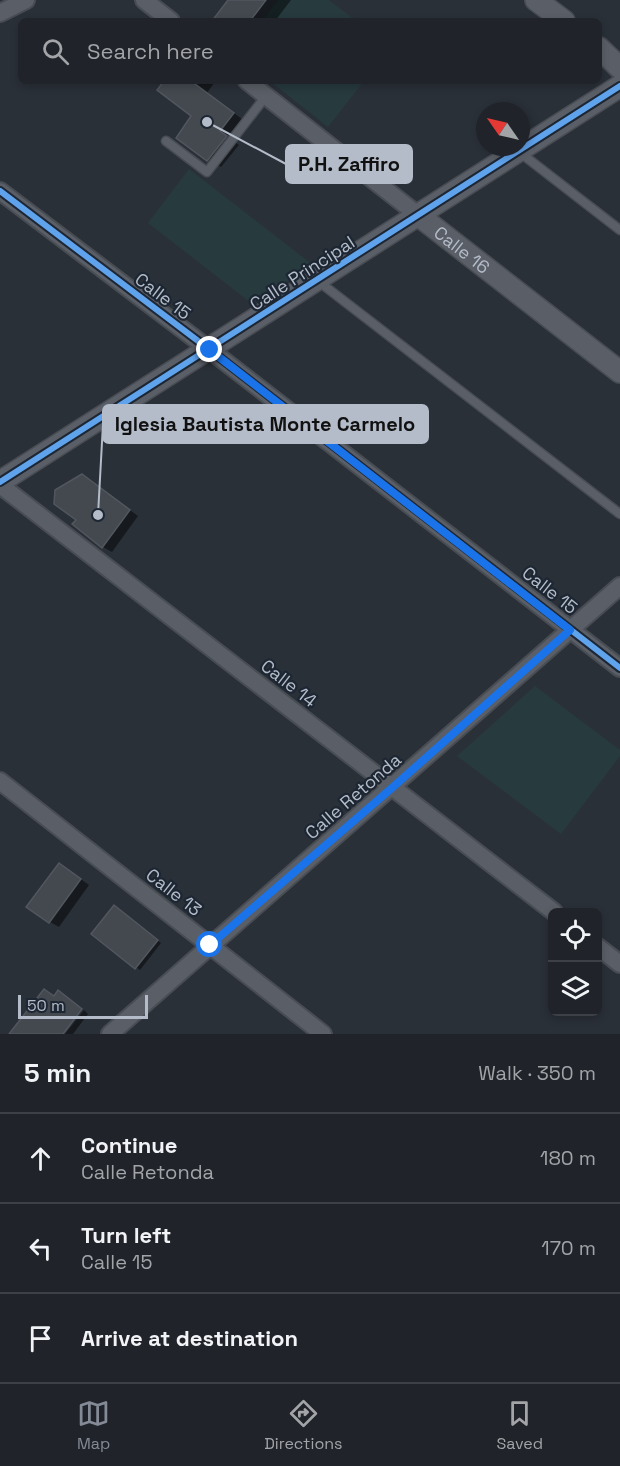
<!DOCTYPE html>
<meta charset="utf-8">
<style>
body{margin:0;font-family:"Space Grotesk",sans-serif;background:#2d3036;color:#f1f3f6}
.controls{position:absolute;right:18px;bottom:18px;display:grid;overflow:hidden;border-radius:9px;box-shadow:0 3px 9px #0003}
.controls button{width:54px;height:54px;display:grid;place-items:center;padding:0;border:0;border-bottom:2px solid #3d4147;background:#20242a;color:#f1f3f6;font:30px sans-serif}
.compass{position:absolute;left:476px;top:102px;width:54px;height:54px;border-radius:50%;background:#20242a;box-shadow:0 3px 9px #0003;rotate:304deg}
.scale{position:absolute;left:18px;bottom:15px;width:130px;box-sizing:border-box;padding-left:6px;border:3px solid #b4bcc9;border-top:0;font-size:16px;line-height:21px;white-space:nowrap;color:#b4bcc9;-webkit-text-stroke:4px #1d2633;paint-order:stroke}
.stop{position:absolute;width:18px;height:18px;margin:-14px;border:4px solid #1a73e8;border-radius:50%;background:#fff}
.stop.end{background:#1a73e8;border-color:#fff;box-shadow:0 2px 6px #0008}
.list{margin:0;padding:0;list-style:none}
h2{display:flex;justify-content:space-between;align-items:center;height:78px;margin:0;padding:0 24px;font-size:26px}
h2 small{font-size:20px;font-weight:400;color:#a2a4a8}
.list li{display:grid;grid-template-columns:39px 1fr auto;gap:18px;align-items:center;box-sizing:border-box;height:90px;padding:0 24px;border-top:2px solid #3d4147}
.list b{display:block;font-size:22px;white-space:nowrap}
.list p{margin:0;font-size:20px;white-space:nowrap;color:#a2a4a8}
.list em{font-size:20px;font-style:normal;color:#a2a4a8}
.icon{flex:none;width:33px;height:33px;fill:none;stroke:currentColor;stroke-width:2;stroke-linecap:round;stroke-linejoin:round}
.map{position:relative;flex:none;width:620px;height:1034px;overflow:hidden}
.search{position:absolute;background:#20242a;box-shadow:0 3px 9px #0003;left:18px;right:18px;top:18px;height:66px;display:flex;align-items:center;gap:15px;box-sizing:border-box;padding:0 21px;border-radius:9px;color:#a2a4a8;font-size:22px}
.sheet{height:348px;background:#20242a}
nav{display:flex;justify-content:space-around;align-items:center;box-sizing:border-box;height:84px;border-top:2px solid #3d4147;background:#20242a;font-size:16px;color:#a2a4a8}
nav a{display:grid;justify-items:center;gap:3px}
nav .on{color:#848b96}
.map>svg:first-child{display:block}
.green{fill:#273a3e}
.shadow{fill:#0007}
.building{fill:#444950;stroke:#52575f;stroke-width:1.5}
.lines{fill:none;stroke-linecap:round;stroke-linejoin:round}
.service-casing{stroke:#484c53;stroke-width:11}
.minor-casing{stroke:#484c53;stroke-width:20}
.tertiary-casing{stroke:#484c53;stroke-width:24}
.service{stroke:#5a5e66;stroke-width:8}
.minor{stroke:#5a5e66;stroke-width:16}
.tertiary{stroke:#5a5e66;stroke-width:21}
.cycleway-casing{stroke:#1d2633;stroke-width:10}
.cycleway{stroke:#60a3ed;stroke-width:6}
.route{stroke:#1a73e8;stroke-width:8}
.labels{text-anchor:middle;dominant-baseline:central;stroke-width:4.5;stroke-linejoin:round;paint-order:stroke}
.street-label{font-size:18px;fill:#b4bcc9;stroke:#1d2633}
.leader{fill:none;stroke:#b4bcc9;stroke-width:2}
.callout-dot{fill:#b4bcc9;stroke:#1d2633;stroke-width:2}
.callout{fill:#b4bcc9;stroke:#b4bcc9;stroke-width:2}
.callout-label{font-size:20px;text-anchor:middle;font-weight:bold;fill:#111}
</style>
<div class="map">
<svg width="620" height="1034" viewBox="0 0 620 1034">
<rect width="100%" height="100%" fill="#2a3038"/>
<!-- green -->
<g class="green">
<polygon points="278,0 329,0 356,21 262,21"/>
<polygon points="270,81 364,81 328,127"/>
<polygon points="189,169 313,265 251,303 148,223"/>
<polygon points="535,686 620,750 620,756 561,834 457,756"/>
</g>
<!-- shadow -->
<g class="shadow">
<polygon points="230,0 291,0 275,21 214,21"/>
<polygon points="166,81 212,81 214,83 207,93 246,122 232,140 239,145 221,167 178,137 194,116"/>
<polygon points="91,481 138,516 112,552 103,547 78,520"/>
<polygon points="68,870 89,885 59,927 50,922"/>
<polygon points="118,909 161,943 140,970 136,967"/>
<polygon points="84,1010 88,1014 73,1034 65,1034"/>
</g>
<!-- building -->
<g class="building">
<polygon points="228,0 266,0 250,21 212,21"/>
<polygon points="164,81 191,81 234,113 220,131 227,136 207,161 176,138 191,116 157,90"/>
<polygon points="82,474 130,510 102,548 72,524 76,520 54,504 55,490"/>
<polygon points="59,863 81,879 49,923 26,907"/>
<polygon points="114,905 158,940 135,969 91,934"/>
<polygon points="44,989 54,996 58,990 82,1009 63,1034 9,1034"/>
</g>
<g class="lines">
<!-- service casing -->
<g class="service-casing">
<g id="service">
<polyline points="166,141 207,172 266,96"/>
<polyline points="518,151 620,230"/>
<polyline points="318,281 620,514"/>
</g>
</g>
<!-- minor casing -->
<g class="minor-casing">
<g id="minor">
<polyline points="144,0 171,21"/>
<polyline points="0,13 26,0"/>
<polyline points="247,81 418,215"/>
<polyline points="0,191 210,350 620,668"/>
<polyline points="0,485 554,912"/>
<polyline points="0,781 323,1034"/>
<polyline points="598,947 620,964"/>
<polyline points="110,1034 620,586"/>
</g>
</g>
<!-- tertiary casing -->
<g class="tertiary-casing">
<g id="tertiary">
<polyline points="536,0 564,21"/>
<polyline points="599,48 620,68"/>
<path id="s1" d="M418 215 620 372"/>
<polyline points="0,482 620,86"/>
</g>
</g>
<!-- service -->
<use href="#service" class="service"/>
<!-- minor -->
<use href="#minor" class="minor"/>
<!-- tertiary -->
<use href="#tertiary" class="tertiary"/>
<!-- cycleway casing -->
<g class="cycleway-casing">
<g id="cycleway">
<polyline points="0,191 210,350 620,668"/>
<polyline points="0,482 620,86"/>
</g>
</g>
<!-- cycleway -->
<use href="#cycleway" class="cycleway"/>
</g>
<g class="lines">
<!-- route -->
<polyline class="route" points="210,945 393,787 570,630 210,350"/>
</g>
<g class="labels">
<!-- street labels -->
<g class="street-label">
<text stroke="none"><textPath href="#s1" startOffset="56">Calle 16</textPath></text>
<text transform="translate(302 273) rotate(-33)">Calle Principal</text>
<text transform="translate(163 296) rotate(37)">Calle 15</text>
<text transform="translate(550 590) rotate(38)">Calle 15</text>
<text transform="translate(289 683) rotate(38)">Calle 14</text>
<text transform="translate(353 796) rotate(-41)">Calle Retonda</text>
<text transform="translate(174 892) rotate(38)">Calle 13</text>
</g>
</g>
<!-- callouts -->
<path class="leader" d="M207 122L286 164M98 515L103 424"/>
<g class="callout-dot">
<circle cx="207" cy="122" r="6"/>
<circle cx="98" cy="515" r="6"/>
</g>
<g class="callout">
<rect x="286" y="145" width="126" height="38" rx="6"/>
<rect x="103" y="405" width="325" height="38" rx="6"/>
</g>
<g class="callout-label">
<text x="349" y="171">P.H. Zaffiro</text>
<text x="265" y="431">Iglesia Bautista Monte Carmelo</text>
</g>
</svg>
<div class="controls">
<button><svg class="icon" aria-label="locate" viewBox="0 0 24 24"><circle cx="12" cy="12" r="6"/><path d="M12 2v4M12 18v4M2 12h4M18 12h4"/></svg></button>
<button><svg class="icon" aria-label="layers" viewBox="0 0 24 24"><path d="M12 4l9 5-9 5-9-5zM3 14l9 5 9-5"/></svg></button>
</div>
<svg class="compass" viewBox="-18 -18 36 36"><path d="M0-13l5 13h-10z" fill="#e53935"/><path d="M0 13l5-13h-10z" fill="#a2a4a8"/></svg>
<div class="scale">50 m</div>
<div class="stop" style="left:210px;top:945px"></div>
<div class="stop end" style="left:210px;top:350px"></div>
<div class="search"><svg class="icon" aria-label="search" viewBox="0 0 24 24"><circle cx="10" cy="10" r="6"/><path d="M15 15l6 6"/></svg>Search here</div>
</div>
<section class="sheet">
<h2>5 min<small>Walk · 350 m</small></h2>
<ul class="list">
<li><svg class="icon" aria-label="ahead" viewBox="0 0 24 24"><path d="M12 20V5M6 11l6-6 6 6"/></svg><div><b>Continue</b><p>Calle Retonda</p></div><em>180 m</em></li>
<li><svg class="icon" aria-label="left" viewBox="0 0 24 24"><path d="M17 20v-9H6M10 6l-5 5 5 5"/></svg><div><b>Turn left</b><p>Calle 15</p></div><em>170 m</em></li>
<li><svg class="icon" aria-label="arrive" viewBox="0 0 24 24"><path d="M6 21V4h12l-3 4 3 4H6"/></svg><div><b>Arrive at destination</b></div></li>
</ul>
</section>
<nav>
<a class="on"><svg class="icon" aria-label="map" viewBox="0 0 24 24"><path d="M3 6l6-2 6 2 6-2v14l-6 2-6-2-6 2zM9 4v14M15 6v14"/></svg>Map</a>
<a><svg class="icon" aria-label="directions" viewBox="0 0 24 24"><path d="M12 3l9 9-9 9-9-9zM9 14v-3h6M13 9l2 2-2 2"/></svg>Directions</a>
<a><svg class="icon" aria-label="saved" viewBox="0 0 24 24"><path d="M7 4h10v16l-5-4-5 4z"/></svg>Saved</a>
</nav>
